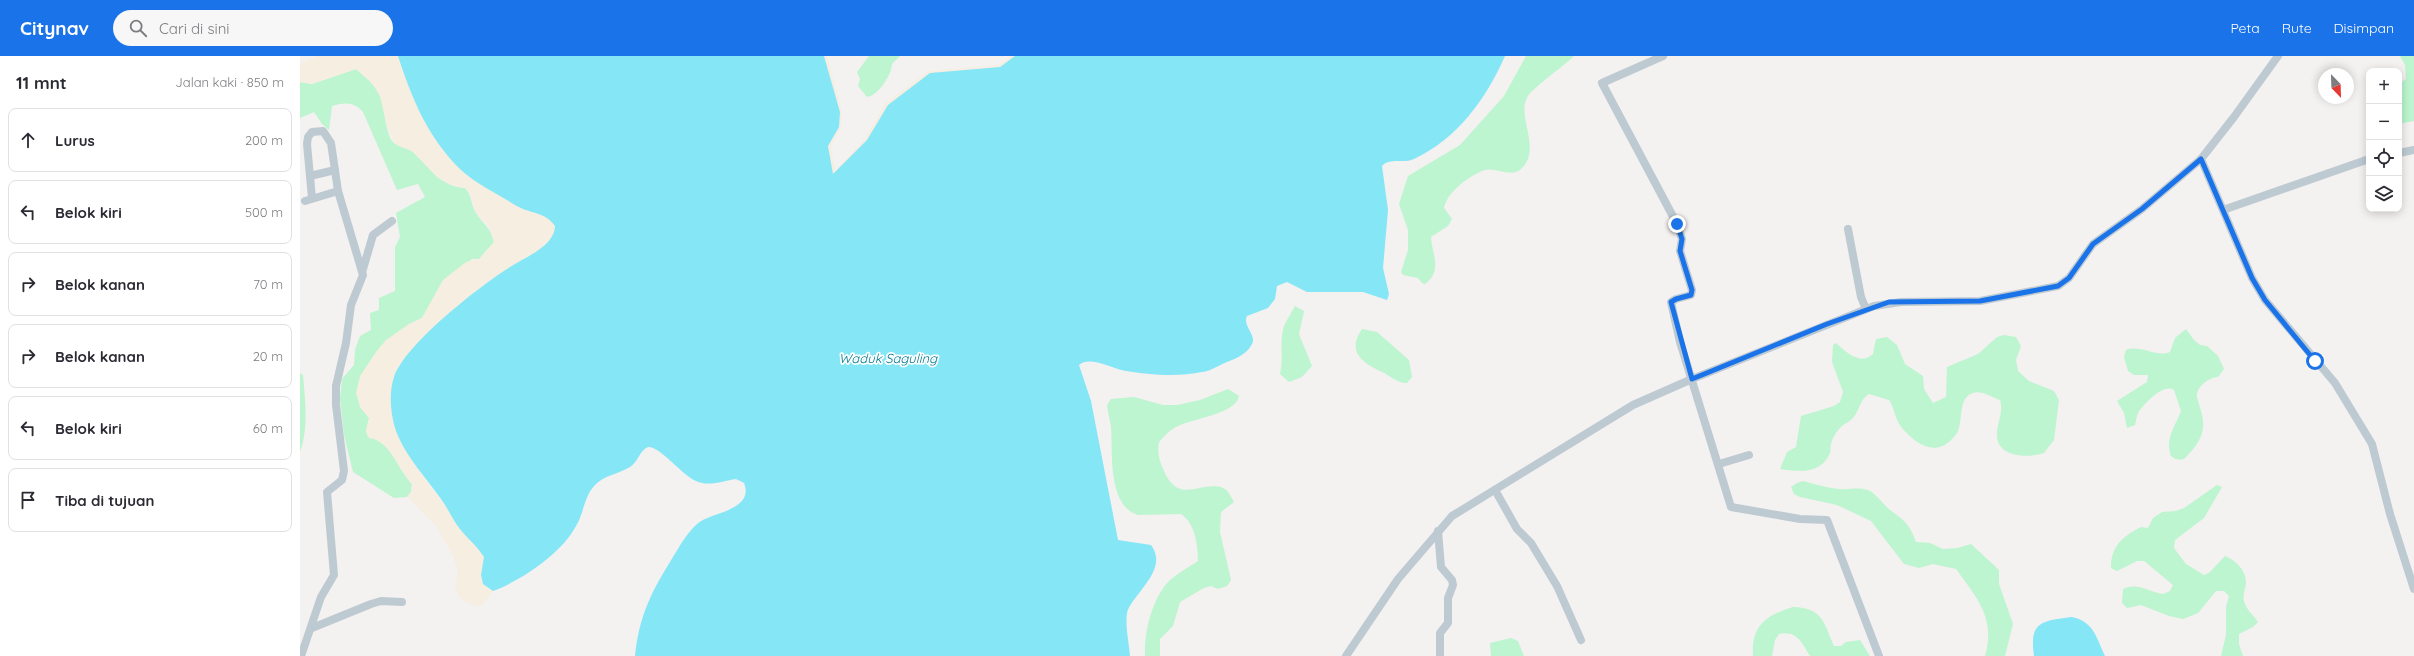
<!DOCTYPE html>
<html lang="id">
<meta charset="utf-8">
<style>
body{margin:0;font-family:Quicksand,sans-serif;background:#f7f7f7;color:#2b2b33}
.controls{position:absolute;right:12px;top:12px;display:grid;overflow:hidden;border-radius:8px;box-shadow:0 2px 10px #0003}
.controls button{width:36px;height:36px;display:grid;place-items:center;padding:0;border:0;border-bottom:1px solid #e1e1e2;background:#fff;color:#2b2b33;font:20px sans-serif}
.compass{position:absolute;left:2018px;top:12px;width:36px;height:36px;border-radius:50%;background:#fff;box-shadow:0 2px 10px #0003;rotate:157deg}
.stop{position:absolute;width:12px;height:12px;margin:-9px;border:3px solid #1a73e8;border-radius:50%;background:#fff}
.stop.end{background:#1a73e8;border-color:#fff;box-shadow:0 1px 4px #0008}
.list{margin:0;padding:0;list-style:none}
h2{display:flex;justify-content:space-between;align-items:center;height:52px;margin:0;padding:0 16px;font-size:17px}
h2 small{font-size:13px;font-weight:400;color:#7c7c81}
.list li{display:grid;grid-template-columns:26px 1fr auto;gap:12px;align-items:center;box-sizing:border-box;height:64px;margin:0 8px 8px;padding:0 8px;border:1px solid #e1e1e2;border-radius:8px}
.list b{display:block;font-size:15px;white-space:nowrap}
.list em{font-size:13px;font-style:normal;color:#7c7c81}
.icon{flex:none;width:22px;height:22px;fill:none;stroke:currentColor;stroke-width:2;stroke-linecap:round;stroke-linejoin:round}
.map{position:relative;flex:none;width:2114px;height:600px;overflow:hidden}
header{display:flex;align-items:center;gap:24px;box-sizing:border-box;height:56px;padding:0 20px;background:#1a73e8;color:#fff}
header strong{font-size:19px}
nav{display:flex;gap:22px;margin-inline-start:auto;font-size:14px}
.search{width:280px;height:36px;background:#f7f7f7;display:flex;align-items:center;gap:10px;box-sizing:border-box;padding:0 14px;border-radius:22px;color:#7c7c81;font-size:15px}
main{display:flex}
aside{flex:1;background:#fff}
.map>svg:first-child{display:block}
.green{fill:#bcf5cf}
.sand{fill:#f6eee1}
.water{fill:#85e6f6}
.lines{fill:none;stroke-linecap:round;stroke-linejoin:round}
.street{stroke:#becad2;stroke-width:8}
.route{stroke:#1a73e8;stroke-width:5}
.labels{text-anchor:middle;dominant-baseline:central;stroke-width:3.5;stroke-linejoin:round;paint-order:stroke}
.water-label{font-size:13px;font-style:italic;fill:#047c90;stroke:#fff}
</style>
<header>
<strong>Citynav</strong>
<div class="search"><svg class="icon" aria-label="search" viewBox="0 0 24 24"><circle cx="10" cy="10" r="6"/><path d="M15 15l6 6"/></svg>Cari di sini</div>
<nav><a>Peta</a><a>Rute</a><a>Disimpan</a></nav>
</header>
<main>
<aside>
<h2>11 mnt<small>Jalan kaki · 850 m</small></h2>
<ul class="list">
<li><svg class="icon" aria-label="ahead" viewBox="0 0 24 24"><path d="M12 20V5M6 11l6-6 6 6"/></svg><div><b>Lurus</b></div><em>200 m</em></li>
<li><svg class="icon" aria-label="left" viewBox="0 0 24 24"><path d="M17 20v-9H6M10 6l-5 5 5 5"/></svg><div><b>Belok kiri</b></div><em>500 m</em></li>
<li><svg class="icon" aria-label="right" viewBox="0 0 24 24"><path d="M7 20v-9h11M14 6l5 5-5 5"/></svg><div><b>Belok kanan</b></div><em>70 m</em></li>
<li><svg class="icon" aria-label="right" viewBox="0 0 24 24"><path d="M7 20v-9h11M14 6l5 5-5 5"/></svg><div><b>Belok kanan</b></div><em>20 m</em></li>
<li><svg class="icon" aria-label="left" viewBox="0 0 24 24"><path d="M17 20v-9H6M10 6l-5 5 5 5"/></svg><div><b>Belok kiri</b></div><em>60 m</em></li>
<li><svg class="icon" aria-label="arrive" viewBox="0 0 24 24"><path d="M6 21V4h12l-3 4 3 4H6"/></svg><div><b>Tiba di tujuan</b></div></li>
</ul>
</aside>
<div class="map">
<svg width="2114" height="600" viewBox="0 0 2114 600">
<rect width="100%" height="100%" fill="#f4f1f1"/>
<!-- green -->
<g class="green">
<path d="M569 0H600L592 8C592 18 578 40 567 41L558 30 560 23 557 16Z"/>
<path d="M1226 0H1274C1263 11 1236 29 1228 40 1215 59 1243 93 1221 113 1211 122 1196 111 1185 114 1170 119 1147 136 1144 152L1152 163 1148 170 1131 181C1132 199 1143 215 1125 228L1122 227 1118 222 1103 219 1101 216 1108 194V174L1099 148 1108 120 1160 89 1204 40Z"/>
<polygon points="2100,0 2114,0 2114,65 2099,68 2099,28 2106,23 2105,9"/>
<path d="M56 13C65 21 75 28 80 40 85 52 85 79 94 87 99 92 108 91 113 96 129 111 141 131 165 132 172 139 171 149 176 157 183 168 191 172 194 186L179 203H172L140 230 122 262 109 268 60 351 69 362 66 375 68 381C91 384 97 413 112 428L111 436 107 441 94 442 53 416 44 379 40 343 42 323 54 309 55 294 60 280 71 274 70 257 79 254V242L95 235V191L100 181 96 157 125 141 118 128 97 134 63 56C55 46 44 46 32 50L29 74 22 68 14 56 0 62V26L12 28Z"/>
<path d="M995 250 1004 255 999 278 1012 310 1002 321 989 326 980 318C984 302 979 285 984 270 987 263 992 256 995 250Z"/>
<path d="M1062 273 1077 276 1109 304 1112 321 1107 327C1096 327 1091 320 1082 316 1063 307 1046 296 1062 273Z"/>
<path d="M1886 273 1894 284 1900 289 1907 290 1918 300 1924 313 1918 321C1910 321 1899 329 1897 337 1896 341 1899 347 1900 352 1907 373 1902 384 1887 400 1882 406 1876 404 1871 400 1865 382 1875 371 1881 355L1874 334C1864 327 1846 346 1840 354 1837 357 1836 365 1835 369L1827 372 1824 357 1817 345 1847 326 1848 319H1834L1828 315 1824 301 1826 294C1841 288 1856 302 1870 296L1875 282Z"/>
<path d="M1704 279 1716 281 1721 290 1716 304 1718 315 1729 325 1754 335 1759 344 1754 384 1744 397C1729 402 1699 402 1697 381 1696 368 1704 358 1700 344 1692 341 1681 334 1673 337 1658 342 1663 363 1658 375 1657 378 1653 382 1651 384 1634 401 1615 387 1602 372 1595 364 1595 353 1589 344L1569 338C1559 344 1560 355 1552 363 1548 367 1543 368 1540 372 1536 376 1532 383 1531 388 1530 391 1531 394 1530 397 1521 418 1500 416 1480 413L1487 396 1496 391 1501 360 1534 350 1540 346 1543 336 1532 306 1533 289 1536 287C1546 296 1560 310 1573 298L1576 283 1587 281 1597 289 1605 308 1623 320 1624 333 1633 347 1646 341 1647 311 1678 298 1697 281Z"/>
<path d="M0 317 3 319C5 344 9 372 0 396Z"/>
<path d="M928 333 939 340C935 359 892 362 876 371 870 374 864 380 859 386 857 397 859 404 864 415 879 450 901 424 923 432 928 434 931 441 934 446L921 456 920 476 931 524 927 530 918 533 911 530 904 532 880 546 873 570 860 583V600H845C844 576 852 542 870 524 878 517 889 511 898 505 898 489 895 467 881 458L838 459C807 450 813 395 811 371 810 364 808 357 807 349L811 343 834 341 863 349H877L900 344Z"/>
<path d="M1503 425C1515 428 1527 432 1539 433 1549 434 1560 430 1570 435 1578 440 1583 448 1590 454 1605 465 1609 467 1616 486L1630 487 1643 493 1657 492 1671 488 1699 514V528L1713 568 1705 600H1685C1696 562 1677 542 1656 513L1633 508 1619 512 1604 508 1571 465 1537 449 1500 441 1494 438 1491 431 1497 427Z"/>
<path d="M1917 429 1922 431 1904 462 1875 484 1874 492 1886 508 1904 519 1910 516 1925 500C1935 504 1946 514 1946 526 1946 533 1941 540 1945 548 1947 554 1954 560 1958 566L1953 571 1939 578V588L1943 600H1921L1926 579V551L1929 540 1924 535H1916L1898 557 1883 563 1869 560 1841 549 1827 552 1822 547 1823 533C1838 526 1849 536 1863 538L1870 535 1873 529 1844 505H1837L1817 515 1811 512C1811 490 1822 481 1841 471L1848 472 1853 462 1862 456 1876 455 1884 452Z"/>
<path d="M1493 551C1523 552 1524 567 1534 590H1541L1546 586 1560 584 1570 600H1510C1502 587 1497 574 1479 578L1475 584 1472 600H1453C1451 570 1466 559 1493 551Z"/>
<polygon points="1211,582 1218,585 1224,600 1191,600 1190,587"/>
</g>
<!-- sand -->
<g class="sand">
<path d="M17 0H98C112 43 128 82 161 114 176 128 198 138 215 149 229 158 245 155 255 170L252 181 238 195 190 224 146 260 114 292 100 308 94 321 98 381 121 418 184 501 181 524 187 532 193 535 182 550 171 549 160 542 155 533 158 517 153 500 136 470 107 441 111 436 112 428C98 413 90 384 69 382L66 375 69 362 60 351 56 337 60 320 76 296 86 284 109 268 122 262 143 224 166 206 179 203 194 186 189 171 176 157 170 137 165 132 151 129 138 122 113 96 94 87 88 74 80 40 72 27 56 13 12 28 0 26V8Z"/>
<polygon points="524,0 527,0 542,56 541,71 531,90 535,115 565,83 586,47 629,15 699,9 711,0 715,0 700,11 630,17 588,49 567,84 533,119 528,90 539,71 540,56"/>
</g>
<!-- water -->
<g class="water">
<path d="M98 0H524L540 56 539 71 528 90 533 118 567 84 588 49 630 17 700 11 715 0H1205C1186 43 1157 83 1114 103 1104 108 1090 101 1082 110L1088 154 1083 212 1089 238 1087 244 1063 236H1007L987 226 977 230 975 243 968 252 947 260C942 270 957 279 952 288 947 298 937 302 927 306 919 309 911 315 902 316 879 321 849 319 826 315 814 313 789 299 779 309L791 345 818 484 851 489C870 514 831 539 827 557 825 570 829 587 830 600H335C339 562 350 538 370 506 378 493 385 479 397 468 410 456 455 455 444 427L436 423C423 425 409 431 396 425 383 420 360 390 348 391 340 394 338 406 330 411 319 418 304 419 295 429 284 440 284 457 276 470 261 498 222 524 193 535L183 528 181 519 184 501C176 488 165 481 157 469 151 460 147 451 141 443 127 423 108 403 98 380 91 364 88 338 94 321 106 287 180 230 210 211 225 201 254 191 255 170 245 155 229 158 215 149 198 138 176 128 161 114 128 82 112 43 98 0Z"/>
<path d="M1772 561C1794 566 1796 581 1805 600H1734C1729 565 1742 565 1772 561Z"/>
</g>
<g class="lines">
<!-- street -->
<g class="street">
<polyline points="1363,0 1302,27 1377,168 1382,183 1380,195 1392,234 1391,239 1376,243 1371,246 1380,286 1431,451 1500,463 1527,464 1579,600"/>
<polyline points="2099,97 2114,94"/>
<polyline points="1901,103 1952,222 1965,244 2035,327 2072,388 2090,458 2114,533"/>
<polyline points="10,120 35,114"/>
<polyline points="5,145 38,135"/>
<polyline points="1923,154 2069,103"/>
<polyline points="1548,173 1561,241 1566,253"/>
<polyline points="63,213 73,179 92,165"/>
<polyline points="1419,408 1449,399"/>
<polyline points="1195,434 1217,473 1231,487 1257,530 1281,584"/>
<polyline points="1138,475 1141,511 1152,524 1153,529 1148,542 1148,567 1140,577 1140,600"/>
<polyline points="12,572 71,548 81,545 102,546"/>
<polyline points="1,600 21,541 34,519 27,436 42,424 44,415 36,349 36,330 46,287 51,249 63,219 38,135 31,87 23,75 12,76 8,81 7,88 12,142"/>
<polyline points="1046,600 1098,523 1152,460 1333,349 1392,323 1574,250 1601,246 1680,245 1758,230 1769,222 1793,188 1842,153 1901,103 1934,61 1978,0"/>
</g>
</g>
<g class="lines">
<!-- route -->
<polyline class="route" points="1377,168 1382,183 1380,195 1392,234 1391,239 1376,243 1371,246 1392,323 1527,268 1589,246 1680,245 1758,230 1769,222 1793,188 1842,153 1901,103 1952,222 1965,244 2015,305"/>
</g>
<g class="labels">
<!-- water labels -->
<g class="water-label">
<text x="588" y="302">Waduk Saguling</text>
</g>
</g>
</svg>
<div class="controls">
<button>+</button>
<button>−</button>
<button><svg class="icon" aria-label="locate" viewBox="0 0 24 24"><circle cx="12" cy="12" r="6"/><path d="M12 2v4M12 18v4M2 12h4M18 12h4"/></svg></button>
<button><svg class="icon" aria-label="layers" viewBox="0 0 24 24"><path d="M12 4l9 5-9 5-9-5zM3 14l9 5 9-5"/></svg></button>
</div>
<svg class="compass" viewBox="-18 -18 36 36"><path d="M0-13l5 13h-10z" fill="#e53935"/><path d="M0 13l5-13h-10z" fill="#7c7c81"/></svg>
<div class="stop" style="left:2015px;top:305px"></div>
<div class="stop end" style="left:1377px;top:168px"></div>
</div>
</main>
